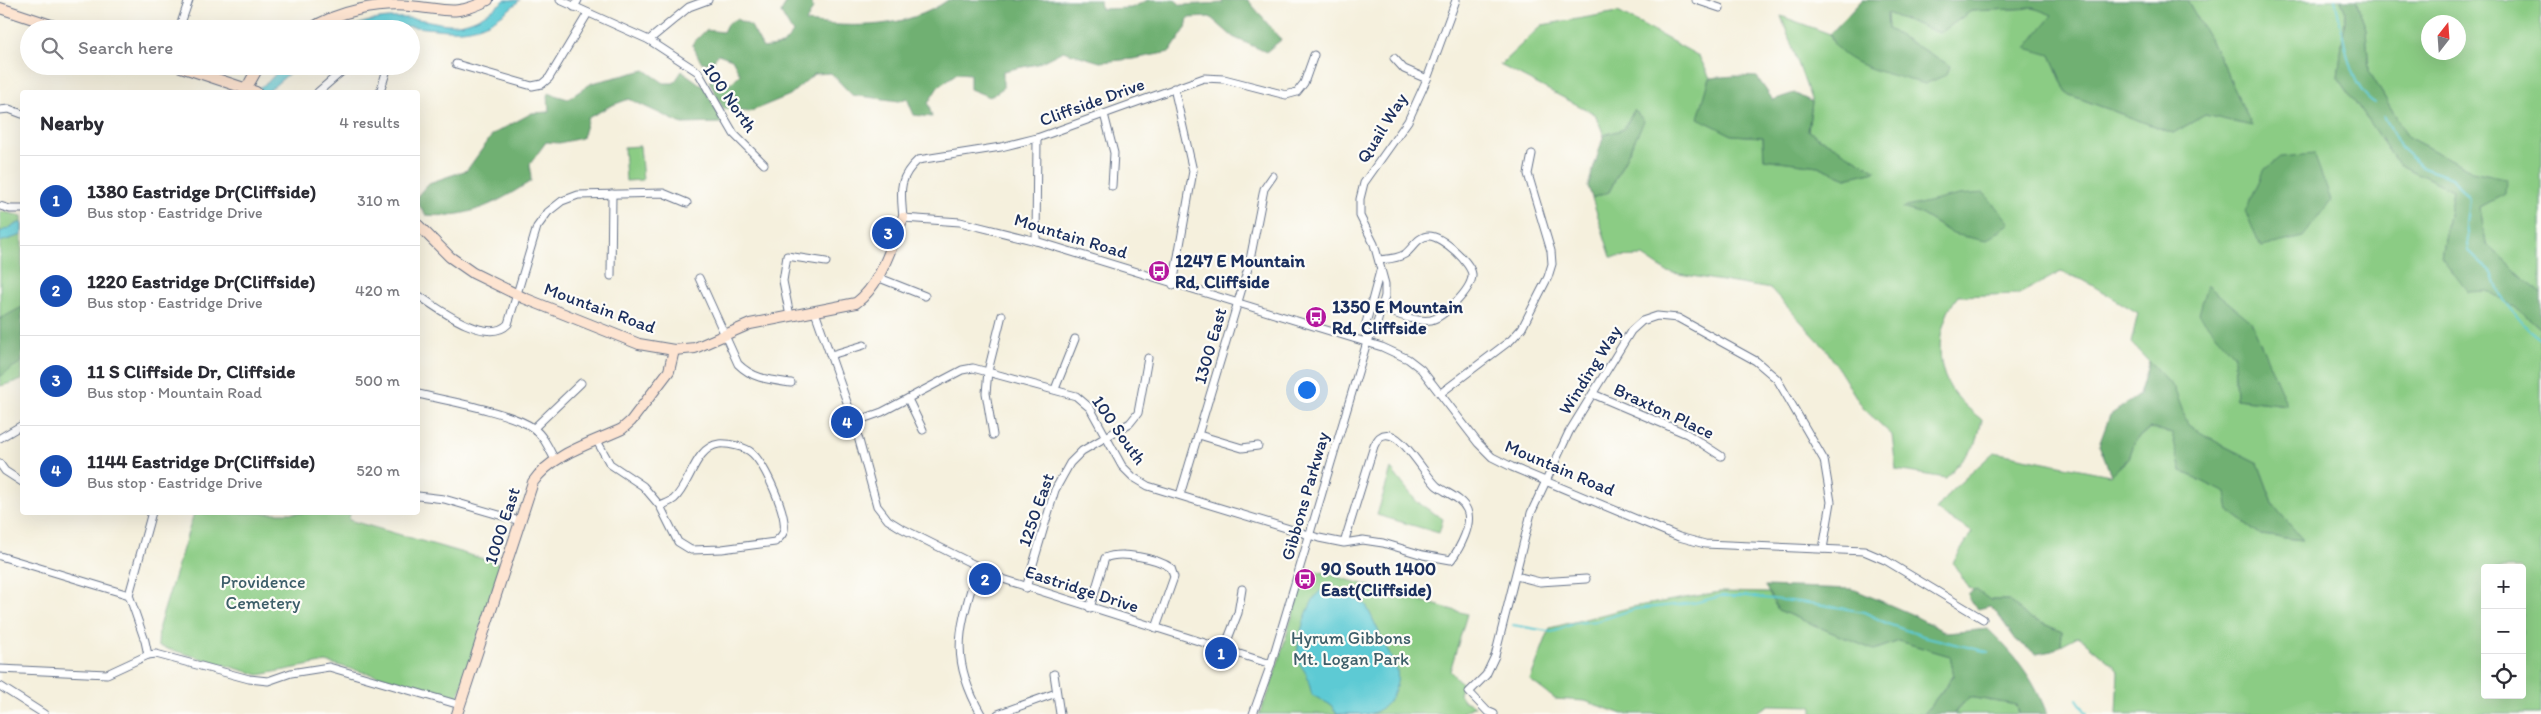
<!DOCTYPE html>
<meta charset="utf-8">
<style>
body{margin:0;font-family:Itim,sans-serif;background:#f7f7f7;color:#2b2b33}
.controls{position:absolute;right:15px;bottom:15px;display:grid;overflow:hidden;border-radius:5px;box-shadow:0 5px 20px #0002}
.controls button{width:45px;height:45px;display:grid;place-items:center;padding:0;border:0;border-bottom:1px solid #e1e1e2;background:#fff;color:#2b2b33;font:25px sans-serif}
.compass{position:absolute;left:2421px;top:15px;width:45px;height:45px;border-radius:50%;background:#fff;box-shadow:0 5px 20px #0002;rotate:17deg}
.you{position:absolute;left:1306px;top:389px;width:18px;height:18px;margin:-12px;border:4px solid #fff;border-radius:50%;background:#1a73e8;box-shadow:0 0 0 8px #1a73e833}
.badge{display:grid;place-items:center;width:32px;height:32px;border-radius:50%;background:#7c3aed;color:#fff;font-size:16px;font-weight:700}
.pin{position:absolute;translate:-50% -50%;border:2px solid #fff;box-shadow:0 1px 5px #0006}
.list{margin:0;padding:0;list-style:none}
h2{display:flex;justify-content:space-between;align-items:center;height:65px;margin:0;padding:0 20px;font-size:21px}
h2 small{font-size:16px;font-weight:400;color:#7c7c81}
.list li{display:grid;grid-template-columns:32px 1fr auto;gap:15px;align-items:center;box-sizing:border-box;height:90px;padding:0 20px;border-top:1px solid #e1e1e2}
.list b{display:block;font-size:19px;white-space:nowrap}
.list p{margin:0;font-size:16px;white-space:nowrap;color:#7c7c81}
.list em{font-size:16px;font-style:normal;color:#7c7c81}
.icon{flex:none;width:28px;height:28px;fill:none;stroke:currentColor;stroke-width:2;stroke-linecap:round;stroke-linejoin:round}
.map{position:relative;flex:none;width:2541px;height:714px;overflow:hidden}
.search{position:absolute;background:#fff;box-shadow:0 5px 20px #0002;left:20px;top:20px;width:400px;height:55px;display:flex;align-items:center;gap:12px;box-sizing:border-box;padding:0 18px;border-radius:28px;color:#7c7c81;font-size:19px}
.panel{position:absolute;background:#fff;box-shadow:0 5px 20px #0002;left:20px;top:90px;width:400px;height:425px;border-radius:5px}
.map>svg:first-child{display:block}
.green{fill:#8bcc84;stroke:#537e71;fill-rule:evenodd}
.forest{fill:#70b072;stroke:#467068}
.water{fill:#5dcad4;stroke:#3c7c99}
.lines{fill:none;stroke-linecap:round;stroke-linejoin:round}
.stream{stroke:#5dcad4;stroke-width:2}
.street-casing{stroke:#67738a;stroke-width:9}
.secondary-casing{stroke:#67738a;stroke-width:12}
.street{stroke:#fff;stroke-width:7}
.secondary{stroke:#fde4d1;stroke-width:10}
.labels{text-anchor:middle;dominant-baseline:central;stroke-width:4.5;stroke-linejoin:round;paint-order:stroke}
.street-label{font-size:18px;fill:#1b2f5e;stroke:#fdfcf7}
.poi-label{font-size:18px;font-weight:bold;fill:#1b2f5e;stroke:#fdfcf7;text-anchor:start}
.park-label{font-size:18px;fill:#3d5e69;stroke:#fdfcf7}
</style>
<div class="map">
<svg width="2541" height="714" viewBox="0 0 2541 714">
<rect width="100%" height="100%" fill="#fdfcf7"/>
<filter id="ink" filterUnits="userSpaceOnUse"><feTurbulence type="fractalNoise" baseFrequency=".02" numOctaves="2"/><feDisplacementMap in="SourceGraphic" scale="10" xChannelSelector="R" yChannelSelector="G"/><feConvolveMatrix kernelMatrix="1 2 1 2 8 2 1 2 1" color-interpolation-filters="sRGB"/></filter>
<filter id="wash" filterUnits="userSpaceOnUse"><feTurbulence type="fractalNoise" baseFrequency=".0096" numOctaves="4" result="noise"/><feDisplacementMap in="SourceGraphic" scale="20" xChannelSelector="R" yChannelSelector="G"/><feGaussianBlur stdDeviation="1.12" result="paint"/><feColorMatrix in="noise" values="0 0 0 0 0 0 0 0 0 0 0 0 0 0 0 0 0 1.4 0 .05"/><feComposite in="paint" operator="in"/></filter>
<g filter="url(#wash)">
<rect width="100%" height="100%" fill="#f5f0dd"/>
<!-- green -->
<g class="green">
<path d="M2187 0H2341L2346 12 2338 77 2398 164 2453 190 2442 258 2488 291 2521 311 2541 329V714H2116L2118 671 2114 666 2078 636 2061 645 2062 632 2028 617 2008 600H1990L1968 587 1953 563 1972 532 1936 510 1950 492 1994 452 2110 475 2129 458 2135 441 2150 428 2173 433 2181 471 2227 493 2229 511 2261 535 2302 540 2274 506 2258 463 2220 444 2187 425 2174 388 2131 343 2138 313 2083 280 2061 272 2019 294 1958 296C1937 322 1933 366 1954 393 1962 403 1972 412 1982 420L1976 444 1946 478 1896 470 1892 435 1863 408 1826 349 1771 289 1667 272 1643 256 1611 257 1592 198 1609 192 1644 121 1634 109 1624 129 1604 135 1595 114 1500 65 1542 25 1618 12 1699 56 1710 78 1699 118 1732 135 1763 137 1764 159 1818 166 1846 178 1875 171 1808 131 1812 102 1781 16 1830 34 1832 41 1950 66 1888 29 1887 13 1940 33 1971 11 2034 8 2052 14 2050 55 2067 94 2173 133 2205 115 2251 125 2216 50ZM1933 202 1953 234 1919 213 1903 208ZM2234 356 2286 405 2236 399ZM2485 568H2522V695H2485Z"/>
<path d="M2356 0H2541V294L2486 243 2480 207 2504 194 2505 179 2472 171 2408 137 2369 71 2366 30ZM2428 22H2458V52H2428Z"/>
<polygon points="640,146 643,180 626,181 624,147"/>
<polygon points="0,211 22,216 22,380 0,386"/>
<polygon points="1391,469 1417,502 1443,519 1439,533 1377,515"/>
<polygon points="194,513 350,513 349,520 501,564 458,698 326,662 259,675 158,646 159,626"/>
<polygon points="1307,568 1467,614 1450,671 1462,684 1459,694 1463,700 1475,706 1459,714 1259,714 1269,692"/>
<polygon points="1720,592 1769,593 1778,610 1874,650 1899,641 1950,656 1954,675 1924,714 1812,714 1812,706 1769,705 1753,714 1622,714 1585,701 1555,699 1530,680 1550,628 1632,607"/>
<polygon points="1969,697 2017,705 2019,714 1954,714"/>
</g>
<!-- forest -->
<g class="forest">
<path d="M787 0H811L813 8 806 22C854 28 907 29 948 0H1100L1101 9 1131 8 1148 0H1175L1181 5 1223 3 1222 0H1248L1281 40 1266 52 1233 37 1210 17 1188 18 1186 28 1170 52 1133 59 1100 62 1063 51 1037 64 1003 71V88L990 97 970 89V74L957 73 938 87 928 103 932 117 914 115 907 98 899 101 852 95 831 73 814 74 790 95 749 112 723 109 709 81 714 79 730 84 740 74 732 59 718 54 711 64 701 62 692 44 706 30 723 32 727 24 736 19 751 26 763 48 783 45 793 33 781 13Z"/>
<path d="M1862 0H2187L2216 50 2252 126 2205 115 2173 133 2067 94 2050 55 2026 48 2052 15 2034 8 1971 11 1940 33 1887 13 1888 29 1951 66 1946 75 1925 84C1898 76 1836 66 1830 34Z"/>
<polygon points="2341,0 2356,0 2366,30 2369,71 2408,137 2472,171 2506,178 2505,194 2480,207 2486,243 2541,294 2541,329 2521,311 2488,291 2468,292 2442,258 2453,190 2398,164 2338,77 2346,12"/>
<path d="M645 70 664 83H674L682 71 704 87 723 123 682 124 629 99 610 106 588 118 582 138 559 143 546 142 530 164 531 181C497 203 468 219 426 215L418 204V195L429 183 467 170 493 134 532 113 549 112 548 93 568 99 592 83Z"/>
<polygon points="1735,76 1757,77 1773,100 1794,93 1812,102 1808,131 1876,171 1846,178 1818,166 1764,159 1763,137 1732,135 1698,118 1710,78"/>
<polygon points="1634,109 1644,121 1609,192 1592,198 1588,186 1604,135 1624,129"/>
<polygon points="2314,154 2331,200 2303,237 2261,247 2245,211 2265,169 2280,157"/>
<polygon points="1984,193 2010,223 1986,241 1953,234 1919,213 1902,208 1959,195"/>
<polygon points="2207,285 2251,321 2287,405 2236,399 2234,356 2199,314"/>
<polygon points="22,307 22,362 10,369 0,377 0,319"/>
<polygon points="2149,361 2174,388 2188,425 2220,444 2258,463 2274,506 2303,540 2261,535 2229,511 2226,493 2181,471 2172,433 2149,428 2135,441 2129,458 2111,475 2099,445 2110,415 2139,395"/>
<path d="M1765 586 1853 589 1911 614 1947 633 1988 629C2016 656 2033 677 2047 714H2019L2017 705 1969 697 1953 714H1924L1954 676 1950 656 1899 641 1874 650 1778 610Z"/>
<polygon points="1975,589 1990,600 2008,600 2028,617 2062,632 2061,645 2052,651 2036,654 2016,640 1996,612 1990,606 1978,609 1971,602 1968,594"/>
</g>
<!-- water -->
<g class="water">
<path d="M505 0H520C473 43 454 28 398 26 380 25 362 29 344 29 359 24 373 19 389 18 445 15 451 43 505 0Z"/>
<polygon points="283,66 298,66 267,92 251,92 267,83"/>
<polygon points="19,223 22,223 22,235 0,242 0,232"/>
<path d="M1325 588 1355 598 1366 605 1397 670C1400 688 1388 711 1368 714 1358 714 1347 714 1337 714L1331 705 1312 695C1310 688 1309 682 1307 676 1305 670 1299 665 1298 658 1295 643 1310 592 1325 588Z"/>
</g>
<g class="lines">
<!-- stream -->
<g class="stream">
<path d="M2335 0C2344 30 2346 86 2375 103"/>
<polyline points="2384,117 2401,148 2423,168 2452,178 2469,199 2466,224 2469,251 2492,273 2500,295 2524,325 2541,339"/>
<polyline points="1513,625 1553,632 1575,623 1597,621 1635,609 1694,603 1721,596 1745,596 1817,604 1864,612 1888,624 1923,636 1988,652"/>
<polyline points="2077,699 2087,714"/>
</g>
</g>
</g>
<g filter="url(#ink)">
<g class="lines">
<!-- street casing -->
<g class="street-casing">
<g id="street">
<polyline points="560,0 649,40 698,72 734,134 764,164"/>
<polyline points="1696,0 1720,8"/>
<polyline points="574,7 578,0"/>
<polyline points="179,29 189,0"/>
<polyline points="649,40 689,7 708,0"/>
<path d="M1314 55 1304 83 1297 92 1286 95 1224 79 1204 78 1037 138 1001 147 918 160C897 179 901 192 903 218L960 222 1036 241 1382 347 1408 359 1421 369 1478 443 1492 457 1512 467 1679 537 1705 544 1864 551 1885 560 1983 619"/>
<polyline points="1394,58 1404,69 1427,79"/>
<polyline points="456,64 532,86 542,84 549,78 588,13"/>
<polyline points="377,66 387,69"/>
<polyline points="318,92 348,66"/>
<polyline points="380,92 388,66"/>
<polyline points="0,110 9,109 22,114"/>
<polyline points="1104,114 1114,153 1112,186"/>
<polyline points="0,206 10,209 22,209"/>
<polyline points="1036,241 1037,138"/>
<polyline points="1380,271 1365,327 1367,342 1375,330 1385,296 1385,284 1374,244 1360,216 1360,199 1364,183 1408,121 1427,79 1456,0"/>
<polyline points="611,276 612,194"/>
<polyline points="877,277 925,296"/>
<path d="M699 278 738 364C753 379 770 380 791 383"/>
<polyline points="1173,285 1193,171 1174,88"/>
<path d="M418 295C437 308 487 346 508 324L537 227 548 212 562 201 578 195 663 193 687 203"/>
<path d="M1371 305C1388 310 1413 323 1431 320 1444 317 1471 290 1472 276 1473 264 1442 236 1429 236 1418 236 1413 248 1405 254 1397 259 1388 259 1379 260"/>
<polyline points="815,312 854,422 877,506 888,520 901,528 1003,579 1271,664"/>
<polyline points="790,316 783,281 787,256 826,262"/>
<polyline points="831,355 864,345"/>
<polyline points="1055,389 1075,339"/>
<polyline points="1441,393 1511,340 1522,328 1548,277 1552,264 1551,251 1528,174 1532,154"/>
<path d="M418 394C444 400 514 413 533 428 544 436 549 449 555 460"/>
<polyline points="1593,394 1687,434 1721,456"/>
<polyline points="908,399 923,430"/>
<path d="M854 422 882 412 962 370 973 368 1076 396 1090 408 1122 466 1133 477 1148 486 1319 538 1344 543 1363 540 1383 543 1423 555 1451 560C1460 548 1473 524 1467 510 1462 498 1446 493 1437 486 1425 476 1398 423 1380 437 1378 438 1375 444 1374 446L1344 543"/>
<polyline points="534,428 581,383"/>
<polyline points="993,435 986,393 988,371 1002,315"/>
<polyline points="1199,435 1242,448 1258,446"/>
<polyline points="0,438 22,425"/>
<path d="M597 441 610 464 643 486 660 506 678 542 691 550 722 549 775 542C779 538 783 536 784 530 787 513 765 465 752 453 746 447 728 443 719 444 695 447 690 485 674 499 670 502 665 504 660 506"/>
<polyline points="0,464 5,471 22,482"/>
<polyline points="1180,495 1249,265 1264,189 1273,176"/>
<polyline points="418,496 444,499 520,521"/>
<polyline points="0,556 129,595 145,641 148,655"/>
<path d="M977 568C960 629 948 655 981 714"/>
<polyline points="1516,576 1540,582 1586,579"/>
<polyline points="1026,588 1055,490 1070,463 1082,451 1130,423 1138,413 1148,358"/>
<polyline points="129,595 152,512"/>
<path d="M1090 608 1105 558C1120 551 1158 558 1171 568L1174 577 1156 628"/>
<polyline points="1224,649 1238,613 1242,589"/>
<polyline points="0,669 107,674 148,655 156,654 249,679 268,681 291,673 329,667 460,705"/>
<polyline points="1054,674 1060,714"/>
<polyline points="0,686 44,714"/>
<polyline points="998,714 1056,693"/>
<polyline points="1253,714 1271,664 1367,342"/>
<polyline points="1494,714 1487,711 1469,692 1486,675 1495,656 1531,513 1569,432 1631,331 1642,321 1657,316 1678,318 1756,361 1777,379 1824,460 1831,502 1823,549"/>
</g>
</g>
<!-- secondary casing -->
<g class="secondary-casing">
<g id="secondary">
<polyline points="0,8 63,29"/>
<path d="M310 29C338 11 378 3 410 6 445 9 455 17 488 0"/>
<polyline points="178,66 256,92"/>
<polyline points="246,89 259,66"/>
<path d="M418 225 450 257 473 273 524 298 639 344 674 350 695 348 750 324 856 303C881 285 891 246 903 218"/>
<path d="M457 714 533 482C552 454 592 443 622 429L631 421 669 371 674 350"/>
</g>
</g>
<!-- street -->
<use href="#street" class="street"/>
<!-- secondary -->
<use href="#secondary" class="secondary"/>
</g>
</g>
<!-- icons -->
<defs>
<g id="bus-disc" transform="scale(1.125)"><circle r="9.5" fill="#b5179e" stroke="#fdfcf7"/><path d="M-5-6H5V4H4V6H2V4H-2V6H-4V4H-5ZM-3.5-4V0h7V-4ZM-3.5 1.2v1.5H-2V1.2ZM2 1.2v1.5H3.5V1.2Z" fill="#fff"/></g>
</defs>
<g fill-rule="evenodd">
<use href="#bus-disc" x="1159" y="271"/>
<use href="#bus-disc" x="1316" y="317"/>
<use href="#bus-disc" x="1305" y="579"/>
</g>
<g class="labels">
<!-- street labels -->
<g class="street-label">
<text transform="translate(730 98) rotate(55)">100 North</text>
<text transform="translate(1092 102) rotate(-20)">Cliffside Drive</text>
<text transform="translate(1382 128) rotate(-58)">Quail Way</text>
<text transform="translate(1071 236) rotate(17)">Mountain Road</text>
<text transform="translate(600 308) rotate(20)">Mountain Road</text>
<text transform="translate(1210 346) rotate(-74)">1300 East</text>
<text transform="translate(1590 370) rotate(-58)">Winding Way</text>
<text transform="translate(1664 411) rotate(25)">Braxton Place</text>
<text transform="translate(1119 430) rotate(55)">100 South</text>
<text transform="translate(1560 468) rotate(23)">Mountain Road</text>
<text transform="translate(1305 496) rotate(-74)">Gibbons Parkway</text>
<text transform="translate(1036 510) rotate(-71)">1250 East</text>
<text transform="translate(502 526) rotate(-72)">1000 East</text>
<text transform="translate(1082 589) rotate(18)">Eastridge Drive</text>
</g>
<!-- poi labels -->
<g class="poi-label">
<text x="1175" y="261">1247 E Mountain<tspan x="1175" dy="21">Rd, Cliffside</tspan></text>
<text x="1332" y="307">1350 E Mountain<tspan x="1332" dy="21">Rd, Cliffside</tspan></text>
<text x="1321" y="569">90 South 1400<tspan x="1321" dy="21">East(Cliffside)</tspan></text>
</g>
<!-- park labels -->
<g class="park-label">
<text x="263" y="582">Providence<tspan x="263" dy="21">Cemetery</tspan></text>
<text x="1351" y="638">Hyrum Gibbons<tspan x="1351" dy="21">Mt. Logan Park</tspan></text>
</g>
</g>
</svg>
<div class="controls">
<button>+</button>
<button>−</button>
<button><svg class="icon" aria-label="locate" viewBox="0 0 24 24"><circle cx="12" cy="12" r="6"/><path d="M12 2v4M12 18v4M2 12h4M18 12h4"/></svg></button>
</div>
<svg class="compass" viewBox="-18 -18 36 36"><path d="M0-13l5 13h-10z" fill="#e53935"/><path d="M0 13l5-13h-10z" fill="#7c7c81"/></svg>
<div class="you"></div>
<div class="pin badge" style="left:1221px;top:653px;background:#1a4fb4">1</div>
<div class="pin badge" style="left:985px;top:579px;background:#1a4fb4">2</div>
<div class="pin badge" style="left:888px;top:233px;background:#1a4fb4">3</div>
<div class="pin badge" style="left:847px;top:422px;background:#1a4fb4">4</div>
<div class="search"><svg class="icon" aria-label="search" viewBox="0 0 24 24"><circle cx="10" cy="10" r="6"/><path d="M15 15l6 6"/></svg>Search here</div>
<section class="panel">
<h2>Nearby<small>4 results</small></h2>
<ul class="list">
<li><span class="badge" style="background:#1a4fb4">1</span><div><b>1380 Eastridge Dr(Cliffside)</b><p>Bus stop · Eastridge Drive</p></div><em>310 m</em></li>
<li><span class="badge" style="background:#1a4fb4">2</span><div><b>1220 Eastridge Dr(Cliffside)</b><p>Bus stop · Eastridge Drive</p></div><em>420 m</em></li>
<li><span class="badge" style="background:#1a4fb4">3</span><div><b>11 S Cliffside Dr, Cliffside</b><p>Bus stop · Mountain Road</p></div><em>500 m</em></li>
<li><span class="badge" style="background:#1a4fb4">4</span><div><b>1144 Eastridge Dr(Cliffside)</b><p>Bus stop · Eastridge Drive</p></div><em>520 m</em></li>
</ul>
</section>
</div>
